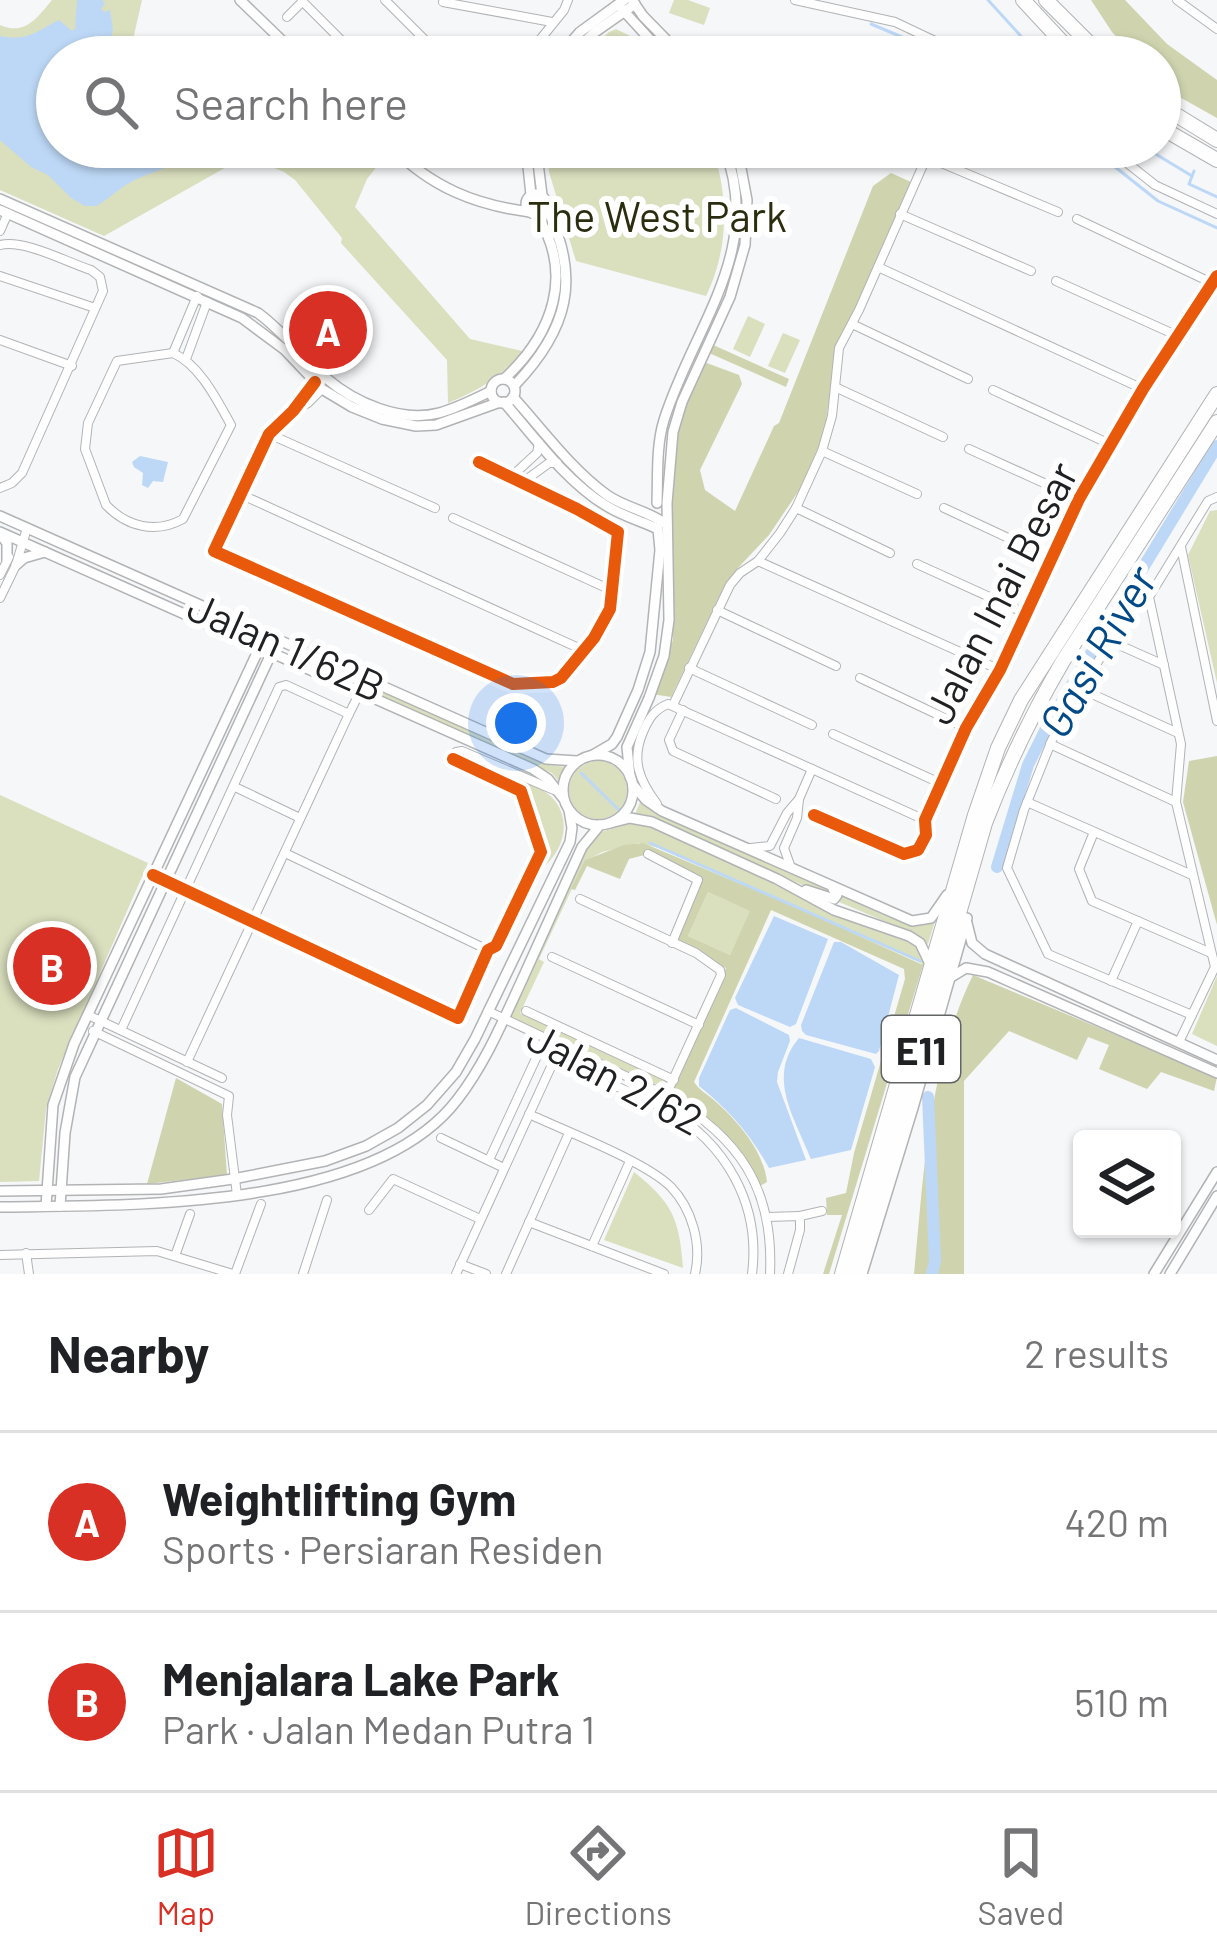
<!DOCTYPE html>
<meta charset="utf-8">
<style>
body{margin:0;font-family:Barlow,sans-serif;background:#f2f2f2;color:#202124}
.controls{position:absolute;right:36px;bottom:36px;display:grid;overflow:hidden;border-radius:12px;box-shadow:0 3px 9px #0004}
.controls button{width:108px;height:108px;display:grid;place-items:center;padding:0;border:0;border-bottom:3px solid #e0e0e0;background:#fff;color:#202124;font:60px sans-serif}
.you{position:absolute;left:516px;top:723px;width:42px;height:42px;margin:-30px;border:9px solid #fff;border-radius:50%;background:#1a73e8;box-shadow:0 0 0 18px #1a73e833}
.badge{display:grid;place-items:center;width:78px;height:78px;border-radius:50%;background:#d93025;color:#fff;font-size:39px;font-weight:700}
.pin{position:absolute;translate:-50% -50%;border:6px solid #fff;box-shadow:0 3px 12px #0006}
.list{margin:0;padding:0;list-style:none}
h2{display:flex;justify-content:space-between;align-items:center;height:156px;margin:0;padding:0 48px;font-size:51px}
h2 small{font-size:39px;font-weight:400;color:#757577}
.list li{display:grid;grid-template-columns:78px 1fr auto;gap:36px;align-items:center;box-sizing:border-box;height:180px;padding:0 48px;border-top:3px solid #e0e0e0}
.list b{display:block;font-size:45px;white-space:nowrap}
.list p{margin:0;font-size:39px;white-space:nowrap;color:#757577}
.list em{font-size:39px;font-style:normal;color:#757577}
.icon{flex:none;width:66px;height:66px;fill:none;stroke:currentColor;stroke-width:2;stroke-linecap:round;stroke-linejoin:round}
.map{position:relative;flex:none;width:1217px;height:1274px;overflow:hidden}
.search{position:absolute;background:#fff;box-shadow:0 3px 9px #0004;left:36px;right:36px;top:36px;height:132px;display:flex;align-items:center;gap:30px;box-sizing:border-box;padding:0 42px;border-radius:66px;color:#757577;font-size:45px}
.sheet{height:516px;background:#fff}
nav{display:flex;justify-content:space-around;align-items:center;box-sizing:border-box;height:168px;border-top:3px solid #e0e0e0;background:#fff;font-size:33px;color:#757577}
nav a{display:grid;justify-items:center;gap:6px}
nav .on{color:#d93025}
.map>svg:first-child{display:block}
.green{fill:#dadfbe}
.forest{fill:#cfd4af;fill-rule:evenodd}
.water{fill:#bdd8f6}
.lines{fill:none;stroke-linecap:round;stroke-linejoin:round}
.stream{stroke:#bdd8f6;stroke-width:3}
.river{stroke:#bdd8f6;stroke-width:12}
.minor-casing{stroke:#b1b3b5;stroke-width:10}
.tertiary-casing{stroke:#b1b3b5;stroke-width:12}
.secondary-casing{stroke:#b1b3b5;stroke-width:12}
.motorway-casing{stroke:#b1b3b5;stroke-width:16}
.minor{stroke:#fefefe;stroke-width:8}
.tertiary{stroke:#fefefe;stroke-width:9}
.secondary{stroke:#fefefe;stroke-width:9}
.motorway{stroke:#fefefe;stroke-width:14}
.cycleway-casing{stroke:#fff;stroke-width:20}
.cycleway{stroke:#e8590c;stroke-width:12}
.labels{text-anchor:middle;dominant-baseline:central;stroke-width:12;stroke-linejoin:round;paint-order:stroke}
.shield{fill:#fff;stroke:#636465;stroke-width:3}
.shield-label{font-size:39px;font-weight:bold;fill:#202123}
.park-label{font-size:42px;fill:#2b2d0f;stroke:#fff}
.street-label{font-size:42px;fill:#202123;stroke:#fff}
.water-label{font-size:45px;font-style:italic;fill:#014987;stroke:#fff}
</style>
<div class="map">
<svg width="1217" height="1274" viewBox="0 0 1217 1274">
<rect width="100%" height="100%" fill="#f5f7f9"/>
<!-- green -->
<g class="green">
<path d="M52 0H142L129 57H57V147H377L385 156 367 179 355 207 470 339 522 351C503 377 477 391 448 403L447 360 341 243 342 238 295 180 284 172 246 156 104 236 0 190V25C25 36 37 18 52 0Z"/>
<polygon points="674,0 688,0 710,8 704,25 669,13"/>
<polygon points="616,29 630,36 649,57 582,57 609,32"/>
<path d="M547 147H712C729 196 729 249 706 296L576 261 549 172Z"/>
<polygon points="748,316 765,324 750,357 733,349"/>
<polygon points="783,333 800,340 785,373 768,366"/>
<polygon points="1217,510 1217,683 1188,555 1210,511"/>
<polygon points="382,691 549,765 566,767 559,782 552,773 371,692"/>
<circle cx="598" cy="790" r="29"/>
<path d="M526 783C573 796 575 844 539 871L549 849 525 785Z"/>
<polygon points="0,795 148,863 58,1069 46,1109 39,1181 0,1182"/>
<polygon points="641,800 649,809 832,892 827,896 646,815 635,814"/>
<polygon points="634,822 650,825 671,834 831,912 890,932 916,944 924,958 923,968 921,963 659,848 639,843 602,852 585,861 539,959 544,962 520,1013 666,1080 666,1086 662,1087 511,1018 509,1015 587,843 598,833"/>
<polygon points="708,892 751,911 730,955 688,936"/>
<path d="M842 895C870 907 904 932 935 921L928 944 915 934 839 902Z"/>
<polygon points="1217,976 1217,1046 1192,1034"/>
<path d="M634 1172C673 1203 679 1219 683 1268L604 1240Z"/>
</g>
<!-- forest -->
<g class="forest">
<polygon points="1091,0 1125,0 1167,44 1217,80 1217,118 1167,90 1160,83 1160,57 1136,57 1112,32"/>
<polygon points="891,173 911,182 853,318 837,344 824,435 800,489 769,535 738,568 719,597 671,697 652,694 673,640 670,503 676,444 683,407 711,344 789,379 786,387 709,353 704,362 739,375 742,384 700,470 705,490 735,511 774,426 779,423 873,186"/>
<polygon points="1217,756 1217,925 1183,802 1189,761"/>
<path d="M643 843 800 909 923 965 829 1274H823L842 1215H827L826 1198 846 1193 854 1153 905 979 904 969 771 910 694 1082C700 1091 707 1094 715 1101 738 1121 764 1152 767 1182L758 1187 740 1154 668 1094 726 968 672 943 701 878 648 854 629 859 620 879 587 866 575 890 571 889 585 860 624 845ZM708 892 750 911 730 955 688 936Z"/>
<path d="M973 975 1217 1077 1214 1091 1161 1072 1147 1089 1099 1069 1109 1045 1088 1037 1077 1060 1009 1031 964 1081V1274H914C924 1173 928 1068 973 975Z"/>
<polygon points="176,1078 222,1104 227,1175 147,1184"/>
</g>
<!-- water -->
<g class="water">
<path d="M77 0H102L105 3 101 9 104 12 110 10 113 30 106 57H57V147H206L195 153 191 148 184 149C164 175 157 168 131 182 119 188 109 199 96 206H85L71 198 48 175 31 167 0 140V36C27 42 37 31 59 20L72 31 75 29Z"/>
<polygon points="140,456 168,462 163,482 153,481 148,488 142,485 143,473 134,467 132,462"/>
<polygon points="774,916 828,939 796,1024 790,1027 738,1005 735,998"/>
<polygon points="834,942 841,942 899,975 879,1051 876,1054 806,1035 802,1031 801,1025"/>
<path d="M736 1008 789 1035 790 1041 778 1072 777 1082 806 1160 769 1168C751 1135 728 1109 699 1086V1078L730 1010Z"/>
<path d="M799 1038 871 1059 875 1067 851 1150 811 1159C795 1118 766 1077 799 1038Z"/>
</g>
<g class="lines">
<!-- stream -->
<g class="stream">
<polyline points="988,0 1040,57"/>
<polyline points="871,24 909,40 940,57"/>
<polyline points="1090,147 1158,201 1217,228"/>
<polyline points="1144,147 1192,176"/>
<polyline points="1194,171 1189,184 1217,197"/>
<polyline points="581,773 619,810"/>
<polyline points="650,843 920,961"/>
</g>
<!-- river -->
<g class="river">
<polyline points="997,867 1028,765 1050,721 1217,446"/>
<polyline points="928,1097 935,1261 932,1274"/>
</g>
<!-- minor casing -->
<g class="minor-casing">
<g id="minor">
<polyline points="385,0 429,44 432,57"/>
<polyline points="795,0 895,22 969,57"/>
<polyline points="1177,0 1217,29"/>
<polyline points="302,1 358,57"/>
<polyline points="443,2 552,22"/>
<polyline points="287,17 303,1"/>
<polyline points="526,57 564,10 568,0"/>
<polyline points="1107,147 1155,185 1217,214"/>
<polyline points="927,157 1058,212"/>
<polyline points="900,214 1031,271"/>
<polyline points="1077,219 1212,283"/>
<polyline points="0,231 8,213"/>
<path d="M0 245C24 239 66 262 91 270L100 277 103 291 22 473 12 483 0 488"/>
<polyline points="878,267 1143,389"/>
<polyline points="0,276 95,308"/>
<polyline points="1056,281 1178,336"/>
<polyline points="852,324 968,379"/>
<polyline points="0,340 72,366"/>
<path d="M173 353C200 365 217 400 231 425L183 519C156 534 127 527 106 505L85 449 88 423 117 361Z"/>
<polyline points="173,353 197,296"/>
<polyline points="186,359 207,302"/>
<polyline points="315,382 293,411 269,434 214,551 513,684 553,682 561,678 594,638 610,609 618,532 577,509 479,462"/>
<polyline points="835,387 943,437"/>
<polyline points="993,390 1112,445"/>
<polyline points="293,411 308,403 322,389"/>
<polyline points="269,434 435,508"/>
<polyline points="969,449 1079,499"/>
<polyline points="822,451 917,494"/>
<polyline points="511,477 537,453 539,443"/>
<polyline points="523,482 549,463 557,463"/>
<polyline points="240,494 583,650"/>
<polyline points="796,508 890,553"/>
<polyline points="944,508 1051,558"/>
<polyline points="453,518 611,590"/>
<polyline points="1181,547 1217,721"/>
<polyline points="758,561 1000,670"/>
<polyline points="917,564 1027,614"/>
<polyline points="0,575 9,557"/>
<polyline points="0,598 16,565 27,528"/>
<polyline points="717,610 836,666"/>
<polyline points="1164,665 1110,641 1052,740 1024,810 1007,868 1048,954 1192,1015"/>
<polyline points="689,668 812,725"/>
<polyline points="860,678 966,728"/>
<polyline points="1081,689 1178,733"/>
<polyline points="673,705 730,585 740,573 758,561 780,533 796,508 822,451 832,416 839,348 859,310 931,147"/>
<polyline points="683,710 669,740 673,751 776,799"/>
<polyline points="833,734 942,784"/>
<polyline points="1050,744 1176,802"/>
<polyline points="453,759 456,752 462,751 554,790"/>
<polyline points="235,787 300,818"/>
<polyline points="799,799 812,769"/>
<polyline points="1027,802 1192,875"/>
<path d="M657 804C639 780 631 760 643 732 649 718 654 710 668 704L925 820"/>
<polyline points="814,815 904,854 918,850 926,835 925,820 966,728 1000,670 1079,499 1143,389 1217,276"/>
<polyline points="1094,832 1079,869 1092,901 1211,953"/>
<polyline points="751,848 770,846 787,813 799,799 797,818 784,848 790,865"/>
<polyline points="285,853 488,950"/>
<polyline points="648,854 698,880 672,943"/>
<polyline points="153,875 458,1018 488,950 496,946 541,852 521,791 453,759"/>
<polyline points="580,899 696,953 720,970 721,975 666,1095"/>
<polyline points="552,957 699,1025"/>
<polyline points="1111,981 1138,921"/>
<path d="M488 1011 666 1095C739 1137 774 1188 770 1274"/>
<polyline points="526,1011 674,1080"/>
<polyline points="88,1015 222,1078"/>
<polyline points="121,1030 279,687 286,685 349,714"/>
<polyline points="93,1031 229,1096 227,1115 237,1195"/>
<polyline points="1179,1042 1215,967 1176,802 1181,744 1149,597 1208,501 1217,497"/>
<polyline points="187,1062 349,714 360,692 382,687"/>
<path d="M529 1114C565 1131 645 1161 671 1187 692 1209 702 1244 695 1274"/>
<polyline points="441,1138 504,1168"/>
<path d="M489 1160 538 1054 542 1053 665 1108C726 1143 761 1204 752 1274"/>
<polyline points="369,1210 393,1179 480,1219"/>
<polyline points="800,1216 822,1211"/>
<polyline points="767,1217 800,1216 800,1230 788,1274"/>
<polyline points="529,1222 664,1274"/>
<polyline points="592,1246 630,1161"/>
<polyline points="26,1253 29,1274"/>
<polyline points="0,1255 157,1251 233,1274"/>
<polyline points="175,1256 190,1214"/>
<polyline points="460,1264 486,1274"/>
<polyline points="235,1274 261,1204"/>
<polyline points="303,1274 327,1200"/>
<polyline points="456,1274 561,1045"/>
<polyline points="506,1274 569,1133"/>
</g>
</g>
<!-- tertiary casing -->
<g class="tertiary-casing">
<g id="tertiary">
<polyline points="240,0 299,57"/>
<polyline points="632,0 643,16 683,57"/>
<polyline points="622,9 666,57"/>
<polyline points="558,57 580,32 624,0"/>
<polyline points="568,57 595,32 635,4"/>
<path d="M392 147C431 187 475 205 530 212"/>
<polyline points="526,147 531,195"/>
<polyline points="536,147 542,195"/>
<circle cx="536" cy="204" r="10"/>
<path d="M0 199 258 313C284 332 302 357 326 378 355 403 401 423 439 413 457 408 475 399 491 391"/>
<polyline points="0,210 242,318 285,350 322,389 352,407 382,419 416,426 436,425 500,402"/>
<path d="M504 379C553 334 575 273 536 214"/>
<circle cx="503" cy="391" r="12"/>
<path d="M514 386C568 330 582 278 546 207"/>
<path d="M513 397C543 430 571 469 607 495 625 508 650 511 667 525"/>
<path d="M504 402C534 437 566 481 605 505 622 516 641 521 658 529"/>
<path d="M657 503C658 475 656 446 664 420 694 325 765 251 724 147"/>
<polyline points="593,755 612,744 617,737 638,690 650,652 660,550 658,529"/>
<polyline points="630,777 627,747 649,698 664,656 669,620 667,503 673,432 682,402 730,297 745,245 747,200 737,147"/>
<polyline points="46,1206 53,1105 74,1044 265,636"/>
<polyline points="60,1206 65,1133 75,1077 277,641"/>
</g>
</g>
<!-- secondary casing -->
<g class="secondary-casing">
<g id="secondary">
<polyline points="0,516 546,759 577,761"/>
<polyline points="0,532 533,769 548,779 563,798"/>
<polyline points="0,534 7,543 7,560"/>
<polyline points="16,565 24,558 45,552"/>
<circle cx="598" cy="790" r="35"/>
<polyline points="633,785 646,800 662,811 912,921 931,918 947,895"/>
<polyline points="610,823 630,818 652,822 777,879 834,910 909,936 920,943 930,964"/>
<polyline points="806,890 834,899 837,895 833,889"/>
<polyline points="967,923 972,943 985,954 1217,1060"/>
<polyline points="953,976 966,968 988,972 1217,1073"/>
<polyline points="0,1191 161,1189 233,1179 325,1161 366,1146 398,1128 427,1105 456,1072 475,1039 570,842 572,828 569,810"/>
<path d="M0 1207C128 1205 372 1211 457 1100 485 1064 503 1021 522 980 542 936 562 891 582 847L600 825"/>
<polyline points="862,1274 913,1108 967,918"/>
<polyline points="1154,1274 1217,1172"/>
<polyline points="1170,1274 1217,1196"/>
</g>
</g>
<!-- motorway casing -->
<g class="motorway-casing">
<g id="motorway">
<polyline points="1023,0 1076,57"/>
<polyline points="1046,0 1103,57"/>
<polyline points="1160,105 1217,140"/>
<polyline points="1160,127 1217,160"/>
<polyline points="842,1274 975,815 998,748 1021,700 1217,394"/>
<path d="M855 1274 985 823C1007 766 1032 714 1063 661L1217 422"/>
</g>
</g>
<!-- minor -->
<use href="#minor" class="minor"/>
<!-- tertiary -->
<use href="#tertiary" class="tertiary"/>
<!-- secondary -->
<use href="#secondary" class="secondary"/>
<!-- motorway -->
<use href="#motorway" class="motorway"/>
<!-- cycleway casing -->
<g class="cycleway-casing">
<g id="cycleway">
<polyline points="315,382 293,411 269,434 214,551 513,684 553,682 561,678 594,638 610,609 618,532 577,509 479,462"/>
<polyline points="814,815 904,854 918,850 926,835 925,820 966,728 1000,670 1079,499 1143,389 1217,276"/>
<polyline points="153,875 458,1018 488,950 496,946 541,852 521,791 453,759"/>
</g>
</g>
<!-- cycleway -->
<use href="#cycleway" class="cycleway"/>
</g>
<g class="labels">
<!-- shield labels -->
<rect class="shield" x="882" y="1016" width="78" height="66" rx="9"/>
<g class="shield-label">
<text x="921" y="1049">E11</text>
</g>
<!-- park labels -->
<g class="park-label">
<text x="657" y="215">The West Park</text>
</g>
<!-- street labels -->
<g class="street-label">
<text transform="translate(999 592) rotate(-63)">Jalan Inai Besar</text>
<text transform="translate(287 645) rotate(24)">Jalan 1/62B</text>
<text transform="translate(616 1077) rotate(28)">Jalan 2/62</text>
</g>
<!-- water labels -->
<g class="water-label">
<text transform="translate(1096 651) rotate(-60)">Gasi River</text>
</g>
</g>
</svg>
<div class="controls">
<button><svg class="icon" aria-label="layers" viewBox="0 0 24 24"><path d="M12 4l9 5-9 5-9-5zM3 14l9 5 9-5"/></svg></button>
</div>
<div class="you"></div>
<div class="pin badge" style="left:328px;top:330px">A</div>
<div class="pin badge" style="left:52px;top:966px">B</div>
<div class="search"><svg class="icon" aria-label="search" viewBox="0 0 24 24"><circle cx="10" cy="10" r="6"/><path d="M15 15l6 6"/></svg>Search here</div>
</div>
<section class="sheet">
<h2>Nearby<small>2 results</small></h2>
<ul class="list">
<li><span class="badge">A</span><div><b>Weightlifting Gym</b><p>Sports · Persiaran Residen</p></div><em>420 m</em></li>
<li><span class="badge">B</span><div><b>Menjalara Lake Park</b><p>Park · Jalan Medan Putra 1</p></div><em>510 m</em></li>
</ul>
</section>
<nav>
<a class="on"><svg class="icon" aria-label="map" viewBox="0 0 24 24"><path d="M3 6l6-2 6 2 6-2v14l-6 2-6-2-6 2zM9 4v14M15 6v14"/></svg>Map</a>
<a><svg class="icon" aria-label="directions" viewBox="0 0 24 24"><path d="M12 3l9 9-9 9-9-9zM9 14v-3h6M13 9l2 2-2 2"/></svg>Directions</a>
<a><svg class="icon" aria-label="saved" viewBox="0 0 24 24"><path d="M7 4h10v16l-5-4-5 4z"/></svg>Saved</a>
</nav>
